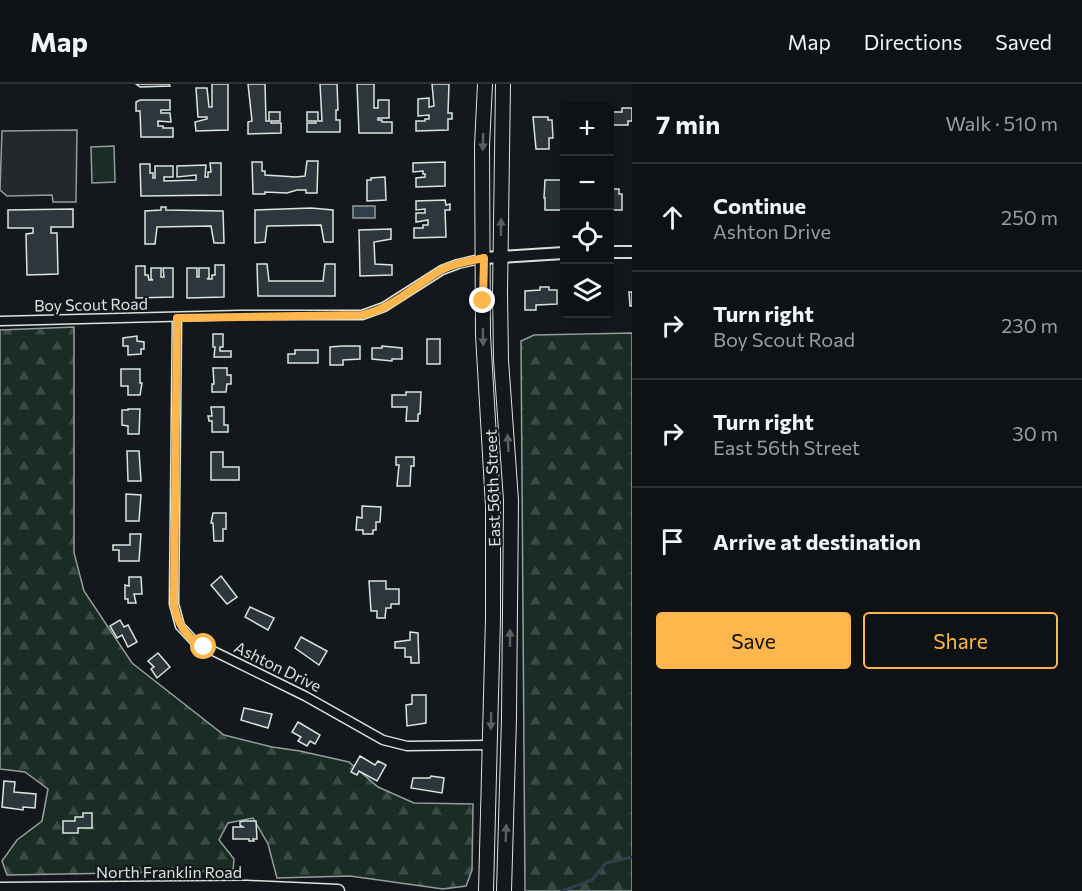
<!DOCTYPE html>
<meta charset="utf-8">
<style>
body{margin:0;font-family:Commissioner,sans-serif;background:#181b1e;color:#f1f3f6}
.controls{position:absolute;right:18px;top:18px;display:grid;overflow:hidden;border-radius:6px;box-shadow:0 6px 24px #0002}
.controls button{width:54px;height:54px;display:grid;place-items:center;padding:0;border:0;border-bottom:2px solid #2f3234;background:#0f1215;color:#f1f3f6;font:30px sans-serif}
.stop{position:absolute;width:18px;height:18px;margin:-14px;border:4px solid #ffb74d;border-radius:50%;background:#fff}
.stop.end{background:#ffb74d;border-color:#fff;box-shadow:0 2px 6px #0008}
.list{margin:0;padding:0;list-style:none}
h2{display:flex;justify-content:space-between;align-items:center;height:78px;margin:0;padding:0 24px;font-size:26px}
h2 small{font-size:20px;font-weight:400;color:#9b9ea0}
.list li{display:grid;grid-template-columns:39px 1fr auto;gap:18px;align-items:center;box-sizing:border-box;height:108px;padding:0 24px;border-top:2px solid #2f3234}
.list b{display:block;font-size:22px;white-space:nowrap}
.list p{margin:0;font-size:20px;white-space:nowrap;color:#9b9ea0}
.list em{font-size:20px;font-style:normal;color:#9b9ea0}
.actions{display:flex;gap:12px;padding:18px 24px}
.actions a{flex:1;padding:14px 0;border:2px solid #ffb74d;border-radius:6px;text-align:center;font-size:21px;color:#ffb74d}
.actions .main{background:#ffb74d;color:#111}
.icon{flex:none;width:33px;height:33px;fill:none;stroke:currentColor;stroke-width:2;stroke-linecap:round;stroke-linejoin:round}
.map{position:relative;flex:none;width:632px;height:807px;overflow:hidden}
header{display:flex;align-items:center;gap:36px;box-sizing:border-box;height:84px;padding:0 30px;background:#0f1215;border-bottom:2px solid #2f3234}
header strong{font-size:28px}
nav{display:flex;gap:33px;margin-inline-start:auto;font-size:21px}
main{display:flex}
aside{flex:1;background:#0f1215}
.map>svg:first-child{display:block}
.forest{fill:url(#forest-firs);stroke:#939e99;stroke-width:1.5}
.pitch{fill:#1a2d24;stroke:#939e99;stroke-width:1.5}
.parking{fill:#24282b;stroke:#939e99;stroke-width:1.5}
.water{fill:#2f3f4d;stroke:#939e99;stroke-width:1.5}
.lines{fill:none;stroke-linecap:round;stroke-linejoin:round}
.stream{stroke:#2f3f4d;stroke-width:3}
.building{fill:#2c363c;stroke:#d8e6dc;stroke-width:1.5}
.minor-casing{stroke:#d8e6dc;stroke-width:11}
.tertiary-casing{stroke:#d8e6dc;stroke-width:14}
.secondary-casing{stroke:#d8e6dc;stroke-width:15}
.primary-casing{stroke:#d8e6dc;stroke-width:16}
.minor{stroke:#14181c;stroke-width:8}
.tertiary{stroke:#14181c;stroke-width:10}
.secondary{stroke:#14181c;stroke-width:12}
.primary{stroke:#14181c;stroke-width:14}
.oneway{fill:#59605f}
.route{stroke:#ffb74d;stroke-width:8}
.labels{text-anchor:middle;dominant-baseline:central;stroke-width:4.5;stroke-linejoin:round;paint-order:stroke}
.street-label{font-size:16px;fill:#d8e6dc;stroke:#14181c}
</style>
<header>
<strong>Map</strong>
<nav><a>Map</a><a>Directions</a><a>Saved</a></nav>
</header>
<main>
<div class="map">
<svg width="632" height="807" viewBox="0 0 632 807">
<defs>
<pattern id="forest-firs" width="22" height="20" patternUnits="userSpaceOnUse" patternTransform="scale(1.5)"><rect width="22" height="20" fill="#1a2d24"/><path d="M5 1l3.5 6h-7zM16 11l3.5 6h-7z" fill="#3b4b43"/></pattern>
</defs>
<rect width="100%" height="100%" fill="#14181c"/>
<!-- forest -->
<g class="forest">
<polygon points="74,243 74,469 84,507 132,579 224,651 272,663 300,667 349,678 378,703 414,719 473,720 472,786 466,802 443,805 350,792 277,794 268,760 253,734 228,739 219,756 234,775 233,787 7,791 2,777 17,756 42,737 48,705 25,688 0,685 0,246"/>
<polygon points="632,249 632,807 525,807 521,257 534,251"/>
</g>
<!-- pitch -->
<polygon class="pitch" points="114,62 115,98 92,99 91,63"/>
<!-- parking -->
<polygon class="parking" points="77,46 76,118 53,118 52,111 7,112 0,106 2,47"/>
<!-- water -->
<rect class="water" x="353" y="122" width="22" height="12"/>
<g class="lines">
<!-- stream -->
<polyline class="stream" points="562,807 592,796 606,779 632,773"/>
</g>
<!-- building -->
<g class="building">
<polygon points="136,0 169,0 170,2 140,3"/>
<polygon points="212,0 228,0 228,46 196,47 195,38 207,35 207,33 198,33 196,4 207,4 209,23 212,23"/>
<polygon points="248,0 265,0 266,37 269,37 269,28 280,28 280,37 271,37 271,39 281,39 281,49 248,50 248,38 252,37"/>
<polygon points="320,0 337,0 338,26 336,26 336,36 340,36 340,48 307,48 307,39 316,39 316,37 307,37 307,28 318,28 318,37 322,37"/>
<polygon points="357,0 374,0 374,24 378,24 378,16 389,16 389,34 378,34 378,36 382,36 382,38 392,38 392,49 359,49"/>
<polygon points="432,0 449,0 448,29 452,29 452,35 448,35 448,46 416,47 416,37 425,37 425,35 429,35 429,31 418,32 418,15 429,14 429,23 434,22"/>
<polygon points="140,16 170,16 170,26 161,26 161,29 170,29 171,38 158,37 158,42 163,42 163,44 173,44 173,53 141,53 140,27 136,27 136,18"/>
<polygon points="622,24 632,24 632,37 628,37 628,41 612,41 612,28 622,28"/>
<polygon points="533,33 548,33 548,36 552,36 553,54 549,54 549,65 536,65"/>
<polygon points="307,77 318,77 317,109 306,109 306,106 297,106 287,109 265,108 265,110 253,110 252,78 262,78 262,87 265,87 265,91 296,93 305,92"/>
<polygon points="445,78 445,102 416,103 416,94 425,93 425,90 423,90 423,87 413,88 413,79"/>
<polygon points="210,79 221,79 221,111 141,112 140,80 150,80 150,89 153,89 153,94 155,94 155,82 173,82 173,93 164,93 164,97 196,96 196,91 177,93 177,82 206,81 205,93 208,93 208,88 211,88"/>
<polygon points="385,93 386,116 367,117 367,96 371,96 371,94"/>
<polygon points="545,96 562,96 562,126 545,126 545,114 544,114"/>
<polygon points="610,105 619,105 619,110 622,110 622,126 610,126"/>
<polygon points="445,116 446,121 450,120 450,126 445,126 446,153 414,154 414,144 423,144 423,141 428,141 428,136 416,138 416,129 425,129 425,125 416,126 416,117"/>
<polygon points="161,123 166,123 166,126 223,127 224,159 214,159 211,142 157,143 155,160 145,160 145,127 161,126"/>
<polygon points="311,124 333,126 333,158 324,158 321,141 267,142 265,158 255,159 255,126"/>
<polygon points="73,125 73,143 51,143 51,149 57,149 58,190 27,191 26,150 33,149 33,144 8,144 8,126"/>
<polygon points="391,145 391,155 374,158 375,180 392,181 392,191 360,192 359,146"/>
<polygon points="257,180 267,180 269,197 323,197 325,180 335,180 335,212 258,212"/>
<polygon points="215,181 224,181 224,213 187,214 187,184 197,184 197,193 199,193 199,184 209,184 209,194 207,195 212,195 212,191 215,191"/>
<polygon points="136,182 145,182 145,191 148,191 149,196 153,196 151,195 151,184 161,184 161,193 164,193 163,184 173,184 173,213 136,214"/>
<polygon points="540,203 549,203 549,206 557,206 557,220 536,221 536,226 525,226 525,207 540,206"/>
<polygon points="629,208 632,208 632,222 630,222"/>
<polygon points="213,250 223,250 223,263 220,263 220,267 231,267 231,273 214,273 215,263 213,263"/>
<polygon points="137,252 137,257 144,258 144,265 141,265 141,270 128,271 128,262 123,262 123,254"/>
<rect x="427" y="255" width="13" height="25"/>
<polygon points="342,262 360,262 360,275 343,276 343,281 330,281 330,263"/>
<polygon points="382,262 402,264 402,275 392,275 392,277 372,275 372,264 382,264"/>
<polygon points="295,266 318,266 318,279 288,279 288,270 295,270"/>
<polygon points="213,284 227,284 227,291 231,291 231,300 227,300 226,308 212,308 212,300 214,300"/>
<polygon points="121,285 140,285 140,299 142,299 140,311 128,311 128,302 121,302"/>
<polygon points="406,308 421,308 420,330 418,330 418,337 406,337 407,323 392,323 392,311 406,311"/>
<polygon points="211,323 224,323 224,341 228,341 228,348 212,348 212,337 209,337 208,332 212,332"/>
<polygon points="128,325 140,325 139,350 128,350 128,342 122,341 122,326 128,326"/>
<polygon points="127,367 139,367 141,397 128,397"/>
<polygon points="211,368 223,368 223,383 239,383 239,396 211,396"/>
<polygon points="396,373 414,373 414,382 411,382 410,402 397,402 399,381 396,381"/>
<polygon points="126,410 141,411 139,437 126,437"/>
<polygon points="362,422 381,423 380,438 376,438 376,446 373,446 373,450 363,450 363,446 356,446 357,433 362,434"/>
<polygon points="213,429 226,429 226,445 223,445 223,457 214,457 213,439 211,439"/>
<polygon points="130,450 141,450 139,477 119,477 119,466 113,466 113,461 130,461"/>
<polygon points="221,492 237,513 227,520 211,501"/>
<polygon points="129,493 141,493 142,510 134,510 136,519 128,519 128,515 125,515 125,501 129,502"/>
<polygon points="369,497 386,497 386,505 399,505 399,520 391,520 391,524 386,524 385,534 377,534 377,527 371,527"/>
<polygon points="250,523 274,534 268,546 245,533"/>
<polygon points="120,536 124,543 128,541 137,558 128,563 122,551 117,554 110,542"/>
<polygon points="410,548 418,549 419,579 411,579 411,573 405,573 405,564 395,564 395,558 410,556"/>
<polygon points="301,553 327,567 319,581 295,564"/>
<polygon points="158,569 170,583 157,594 151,585 154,583 148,577"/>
<polygon points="412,611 426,611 426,639 407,642 406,621 412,620"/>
<polygon points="244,624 272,630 268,644 241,636"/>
<polygon points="298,638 320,651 315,660 310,657 307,662 298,657 301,653 292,648"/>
<polygon points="360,672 375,681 378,677 386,681 377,697 359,687 357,691 351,688"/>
<polygon points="431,692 444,694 442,709 411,704 413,694 430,694"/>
<polygon points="4,697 15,698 14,708 36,710 35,724 23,723 23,726 2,723"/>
<polygon points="83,729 92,729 92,744 78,744 78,749 63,749 63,737 75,737 75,733 83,733"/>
<polygon points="243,737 256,737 257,755 253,755 254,757 249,757 249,755 233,755 233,743 243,743 240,741 240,738"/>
</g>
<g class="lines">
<!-- minor casing -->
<g class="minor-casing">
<g id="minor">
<polyline points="177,234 174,520 180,542 195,558 305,612 383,656 407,662 491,661"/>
<polyline points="0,237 240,231 362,231 384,223 442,186 458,180 484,174"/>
</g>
</g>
<!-- tertiary casing -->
<g class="tertiary-casing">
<g id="tertiary">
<polyline points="610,168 632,168"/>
<polyline points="484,174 564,169"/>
</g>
</g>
<!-- secondary casing -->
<g class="secondary-casing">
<polyline id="secondary" points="0,805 247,803 338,807"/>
</g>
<!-- primary casing -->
<g class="primary-casing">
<g id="primary">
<polyline points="485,0 482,62 483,251 493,422 493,534 486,807"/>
<polyline points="503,0 500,209 501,276 511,416 509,634 504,807"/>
</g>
</g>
<!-- minor -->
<use href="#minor" class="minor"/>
<!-- tertiary -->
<use href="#tertiary" class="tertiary"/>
<!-- secondary -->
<use href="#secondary" class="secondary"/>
<!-- primary -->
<use href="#primary" class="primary"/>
</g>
<!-- one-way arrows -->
<defs><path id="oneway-solid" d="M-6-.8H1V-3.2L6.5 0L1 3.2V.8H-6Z" transform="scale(1.5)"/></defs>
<g class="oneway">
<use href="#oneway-solid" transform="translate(483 58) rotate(91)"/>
<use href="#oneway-solid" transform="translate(501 143) rotate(-89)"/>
<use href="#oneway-solid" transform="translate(483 253) rotate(89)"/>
<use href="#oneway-solid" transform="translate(508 359) rotate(-93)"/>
<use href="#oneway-solid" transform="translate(510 554) rotate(-90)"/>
<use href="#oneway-solid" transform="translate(491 637) rotate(91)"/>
<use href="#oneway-solid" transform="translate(506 749) rotate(-88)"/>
</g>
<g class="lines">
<!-- route -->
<path class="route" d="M204 563C186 554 177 539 174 520L177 234 362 231C394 224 416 200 443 185 456 179 470 177 484 174L483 217"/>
</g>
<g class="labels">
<!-- street labels -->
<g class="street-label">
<text transform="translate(91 220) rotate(-1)">Boy Scout Road</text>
<text transform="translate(492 404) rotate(-92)">East 56th Street</text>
<text transform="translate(278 582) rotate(26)">Ashton Drive</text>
<text x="169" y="787">North Franklin Road</text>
</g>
</g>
</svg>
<div class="controls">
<button>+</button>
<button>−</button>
<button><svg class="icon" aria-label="locate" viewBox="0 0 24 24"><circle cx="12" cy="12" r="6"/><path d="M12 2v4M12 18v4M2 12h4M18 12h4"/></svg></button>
<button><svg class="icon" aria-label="layers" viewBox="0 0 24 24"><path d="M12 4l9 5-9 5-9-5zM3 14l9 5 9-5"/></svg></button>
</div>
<div class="stop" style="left:204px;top:563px"></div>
<div class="stop end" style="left:483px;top:217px"></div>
</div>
<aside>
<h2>7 min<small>Walk · 510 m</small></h2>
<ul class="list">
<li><svg class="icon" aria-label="ahead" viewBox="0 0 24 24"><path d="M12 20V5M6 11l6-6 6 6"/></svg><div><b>Continue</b><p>Ashton Drive</p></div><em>250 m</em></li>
<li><svg class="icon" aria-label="right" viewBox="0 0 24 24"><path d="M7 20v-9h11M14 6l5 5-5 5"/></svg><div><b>Turn right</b><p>Boy Scout Road</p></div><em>230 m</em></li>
<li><svg class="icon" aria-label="right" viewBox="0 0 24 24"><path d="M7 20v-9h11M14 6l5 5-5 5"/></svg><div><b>Turn right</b><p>East 56th Street</p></div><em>30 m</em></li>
<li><svg class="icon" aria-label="arrive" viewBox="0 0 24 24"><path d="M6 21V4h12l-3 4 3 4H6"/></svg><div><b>Arrive at destination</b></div></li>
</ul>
<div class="actions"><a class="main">Save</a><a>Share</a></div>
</aside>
</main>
